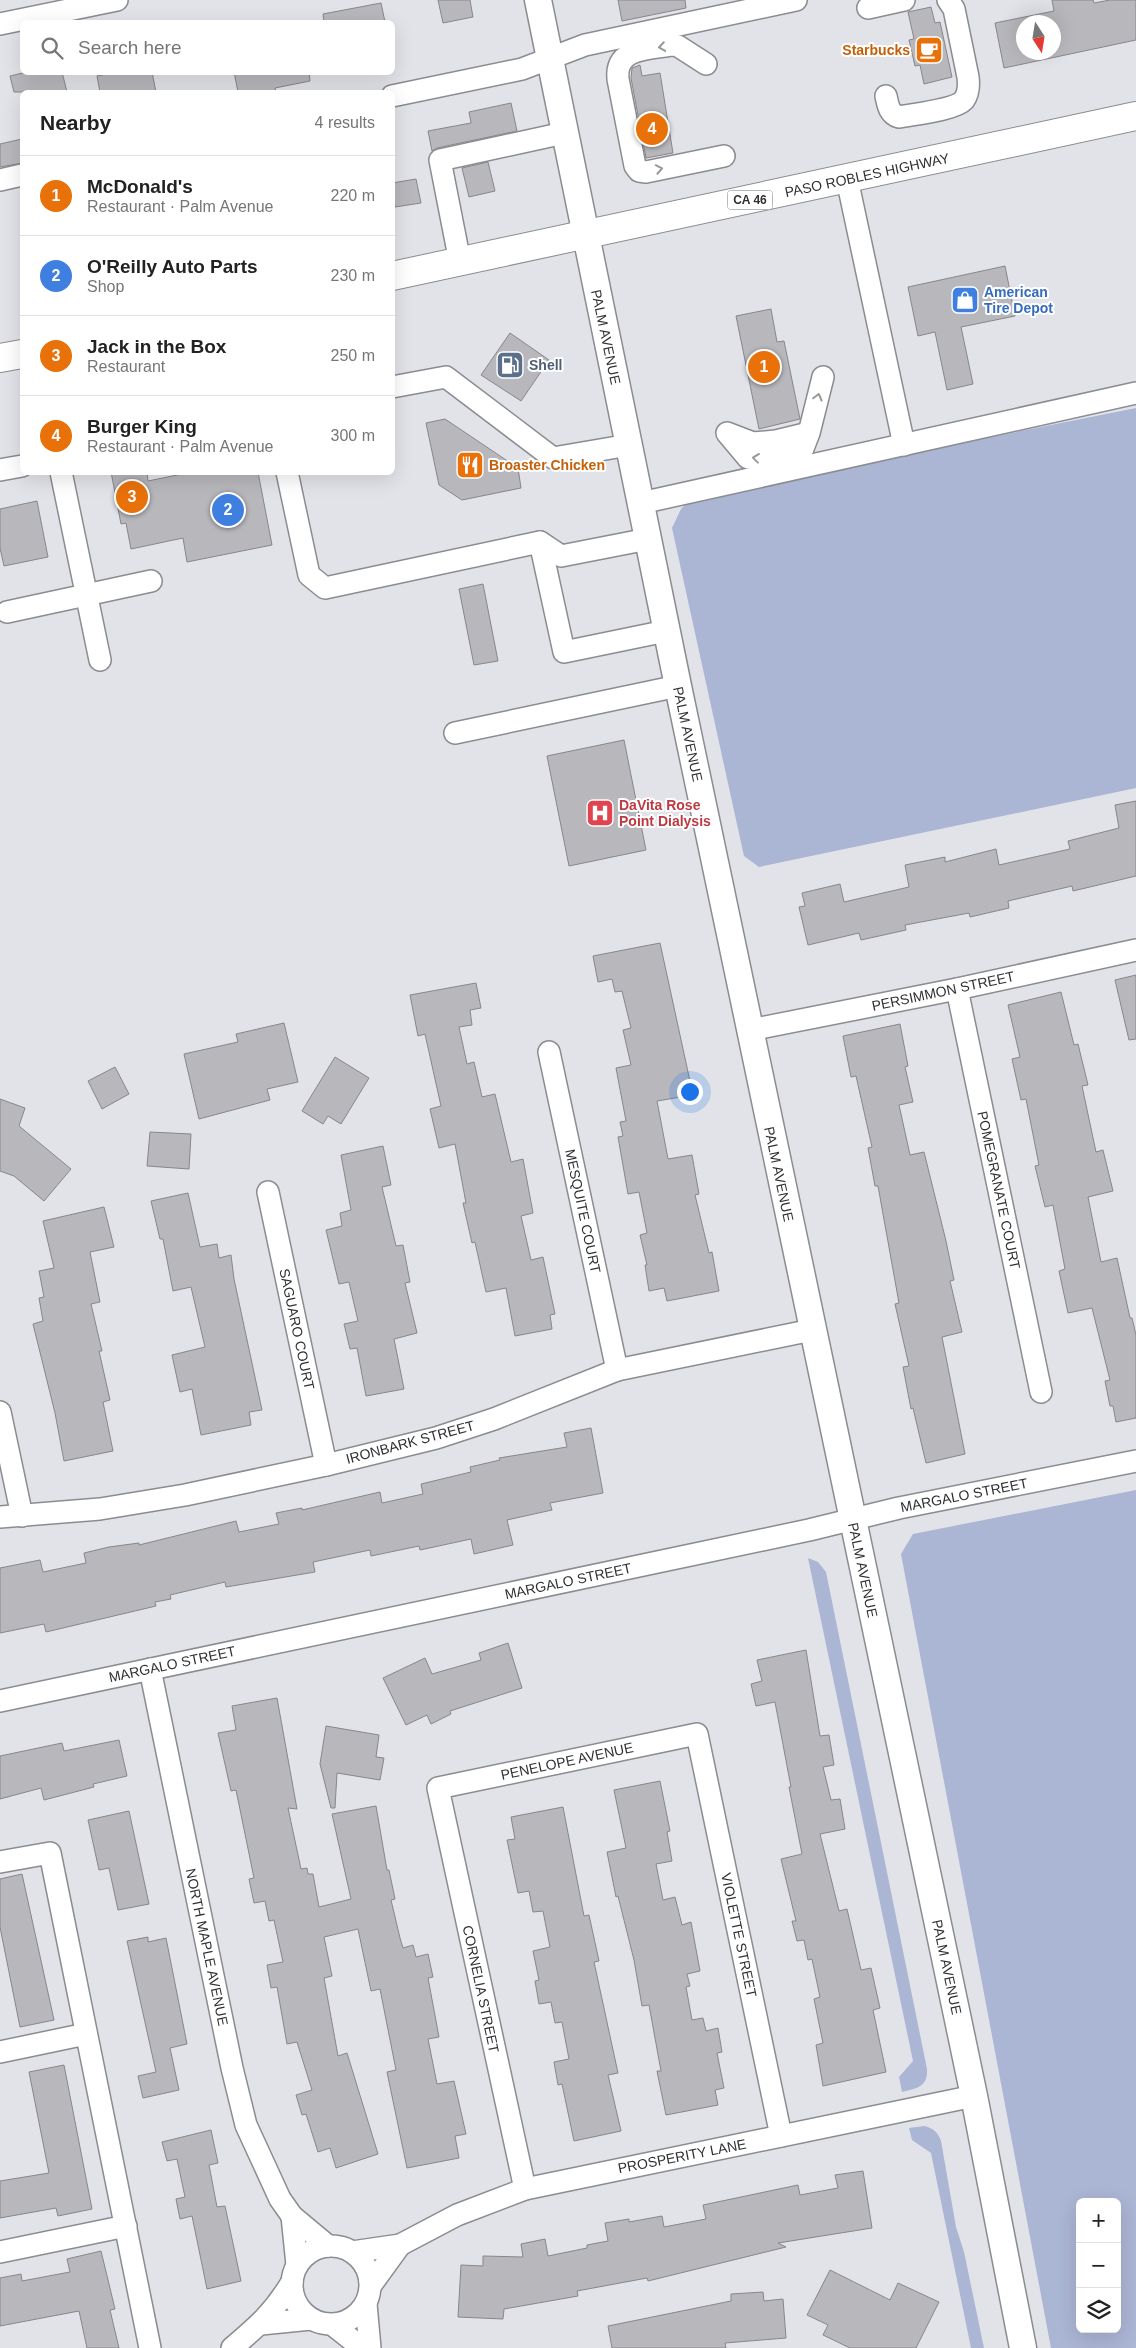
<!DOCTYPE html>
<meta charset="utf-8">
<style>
body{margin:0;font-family:Arial,sans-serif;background:#f2f2f2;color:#222}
.controls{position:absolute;right:15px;bottom:15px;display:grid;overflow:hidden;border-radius:8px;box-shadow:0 5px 20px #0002}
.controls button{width:45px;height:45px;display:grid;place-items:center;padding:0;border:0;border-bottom:1px solid #e0e0e0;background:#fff;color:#222;font:25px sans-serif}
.compass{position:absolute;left:1016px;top:15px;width:45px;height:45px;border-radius:50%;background:#fff;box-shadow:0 5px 20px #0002;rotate:168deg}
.you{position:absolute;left:689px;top:1091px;width:18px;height:18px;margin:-12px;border:4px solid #fff;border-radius:50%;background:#1a73e8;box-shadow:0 0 0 8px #1a73e833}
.badge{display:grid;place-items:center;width:32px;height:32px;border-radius:50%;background:#924d21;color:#fff;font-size:16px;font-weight:700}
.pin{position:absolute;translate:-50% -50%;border:2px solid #fff;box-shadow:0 1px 5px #0006}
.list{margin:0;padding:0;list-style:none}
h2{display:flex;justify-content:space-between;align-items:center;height:65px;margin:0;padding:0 20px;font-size:21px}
h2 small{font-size:16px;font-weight:400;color:#767676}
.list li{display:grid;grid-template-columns:32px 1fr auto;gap:15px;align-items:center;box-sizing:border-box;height:80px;padding:0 20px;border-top:1px solid #e0e0e0}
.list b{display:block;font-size:19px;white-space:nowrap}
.list p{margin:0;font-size:16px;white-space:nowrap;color:#767676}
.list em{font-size:16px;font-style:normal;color:#767676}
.icon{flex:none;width:28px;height:28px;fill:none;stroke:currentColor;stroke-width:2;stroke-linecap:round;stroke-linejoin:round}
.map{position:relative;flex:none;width:1136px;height:2348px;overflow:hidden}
.search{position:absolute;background:#fff;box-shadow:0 5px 20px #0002;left:20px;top:20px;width:375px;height:55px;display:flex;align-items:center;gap:12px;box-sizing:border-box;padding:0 18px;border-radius:8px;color:#767676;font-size:19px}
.panel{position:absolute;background:#fff;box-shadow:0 5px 20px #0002;left:20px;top:90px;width:375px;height:385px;border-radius:8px}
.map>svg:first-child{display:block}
.green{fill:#abb5d4;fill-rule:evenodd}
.building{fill:#b7b7bc;stroke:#87868b;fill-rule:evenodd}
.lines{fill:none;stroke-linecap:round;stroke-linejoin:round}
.minor-casing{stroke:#8a8c91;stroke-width:24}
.major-casing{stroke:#8a8c91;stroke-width:29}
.highway-casing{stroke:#8a8c91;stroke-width:30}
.minor{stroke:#fff;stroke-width:21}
.major{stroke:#fff;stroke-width:26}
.highway{stroke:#fff;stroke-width:28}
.oneway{stroke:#979898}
.labels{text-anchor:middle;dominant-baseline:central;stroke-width:4;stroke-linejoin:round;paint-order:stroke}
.shield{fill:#fff;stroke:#6d6e70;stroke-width:1}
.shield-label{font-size:12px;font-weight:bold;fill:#2f3032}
.food-label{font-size:14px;font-weight:bold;fill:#c56008;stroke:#fff;text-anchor:end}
.street-label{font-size:14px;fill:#2f3032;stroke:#fff}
.shop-label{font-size:14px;font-weight:bold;fill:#366cbe;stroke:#fff;text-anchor:start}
.service-label{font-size:14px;font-weight:bold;fill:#4e5e75;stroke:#fff;text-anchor:start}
.health-label{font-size:14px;font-weight:bold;fill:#be3a42;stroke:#fff;text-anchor:start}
</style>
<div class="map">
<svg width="1136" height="2348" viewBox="0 0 1136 2348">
<rect width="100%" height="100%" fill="#e1e3e8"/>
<!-- green -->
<g class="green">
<polygon points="1136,408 1136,788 759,867 744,856 672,528 681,509 692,497"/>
<path d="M1136 1490V2348H1051L901 1554 913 1534ZM1080 2202H1117V2329H1080Z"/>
<path d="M808 1558 818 1562 826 1572 927 2069C928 2087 917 2088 902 2092L899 2077 913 2061Z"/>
<path d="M924 2126C933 2128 938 2132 941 2141L956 2227 964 2252 984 2348H971L931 2153 912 2140 909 2128Z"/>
</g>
<!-- building -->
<g class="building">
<polygon points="438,0 470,0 473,17 443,23"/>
<polygon points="618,0 685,0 686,8 622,21"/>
<path d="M1052 0H1093L1094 3 1110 0H1136V40L1004 68 995 23 1054 11ZM1024 22H1054V52H1024Z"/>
<polygon points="381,3 385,22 324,22 323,14"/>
<polygon points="931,7 935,23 940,22 952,77 924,84 920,65 915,66 909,40 914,39 908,12"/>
<polygon points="640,65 642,76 660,73 673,153 646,158 631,78 632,68"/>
<polygon points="27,72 62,72 67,92 14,92 10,76"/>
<polygon points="117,72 152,72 156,92 100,92 97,76"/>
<polygon points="234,72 309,72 310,81 275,88 276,92 238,92"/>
<polygon points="511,103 517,131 437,148 432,151 428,131 471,123 469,112"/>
<polygon points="22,139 22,163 0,167 0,144"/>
<polygon points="488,162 495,191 469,197 462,168"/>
<polygon points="416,179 421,203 395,207 392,183"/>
<polygon points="1005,266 1015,316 961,327 973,384 947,390 935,332 918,336 908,287"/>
<polygon points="771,309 777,342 784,341 800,419 759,429 736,316"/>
<polygon points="510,333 549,360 521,401 481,375"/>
<polygon points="445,419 518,468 521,488 462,500 439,485 426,423"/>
<polygon points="111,472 147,472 148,481 192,472 258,472 272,545 187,562 183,538 131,549 126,523 121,524"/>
<polygon points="37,501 48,557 4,566 0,548 0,509"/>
<polygon points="483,584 498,661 474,665 459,589"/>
<polygon points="624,740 646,850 569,866 547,756"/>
<polygon points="1136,801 1136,876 1073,891 1072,886 1008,901 1009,908 970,917 969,913 905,925 906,930 861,940 859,933 808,945 799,907 805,906 802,893 840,884 844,902 909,887 905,865 945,857 945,862 996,849 999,865 1070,849 1068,841 1119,828 1115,805"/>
<polygon points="660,943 693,1095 657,1101 668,1159 692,1155 699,1194 695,1195 709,1253 712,1252 719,1291 667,1301 664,1288 649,1291 645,1265 647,1265 640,1235 647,1233 639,1192 628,1194 618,1137 623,1136 620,1122 626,1121 616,1068 631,1065 623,1030 631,1028 622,991 615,992 612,979 598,982 593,956"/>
<polygon points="1136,975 1136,1039 1129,1040 1115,980"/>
<polygon points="476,983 481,1008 470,1010 472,1025 459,1027 467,1064 474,1062 482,1097 495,1094 511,1162 523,1159 533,1213 521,1216 531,1260 543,1257 555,1314 550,1315 552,1329 515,1336 506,1288 486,1292 475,1242 472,1243 463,1203 466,1203 455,1144 439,1148 430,1109 441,1106 425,1034 418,1036 410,995"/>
<polygon points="1061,992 1074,1045 1078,1044 1088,1085 1082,1086 1096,1152 1103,1150 1113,1191 1088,1197 1101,1262 1117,1258 1130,1318 1132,1318 1136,1335 1136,1418 1116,1422 1113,1406 1110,1406 1105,1381 1110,1380 1092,1308 1068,1313 1059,1271 1065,1269 1053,1205 1045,1207 1035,1166 1039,1165 1026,1099 1021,1100 1012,1059 1020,1057 1008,1005"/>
<polygon points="284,1023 298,1082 267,1089 270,1100 199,1119 184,1054 238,1042 236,1034"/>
<polygon points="900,1024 908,1066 905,1067 913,1102 899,1105 910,1155 924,1152 946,1241 954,1280 950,1281 962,1332 942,1337 965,1454 926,1463 913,1408 911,1409 903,1367 909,1366 895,1304 899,1303 878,1186 875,1186 868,1148 872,1147 856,1076 851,1077 843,1036"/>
<polygon points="335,1057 369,1078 341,1124 328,1116 323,1124 302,1111"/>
<polygon points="115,1067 129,1094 102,1109 88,1081"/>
<polygon points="0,1099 25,1108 19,1126 71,1169 44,1201 14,1176 0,1171"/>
<polygon points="150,1132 191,1134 189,1169 147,1166"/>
<polygon points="383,1146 391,1185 382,1187 396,1246 403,1245 410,1282 405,1283 417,1333 394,1339 404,1389 366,1396 357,1348 350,1349 344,1324 358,1321 349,1282 339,1284 326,1230 342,1226 340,1213 351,1210 341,1155"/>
<polygon points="188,1193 200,1247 217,1244 219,1258 231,1255 234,1279 262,1410 249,1412 251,1425 201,1435 192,1389 180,1392 172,1355 205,1347 191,1287 173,1291 163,1239 160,1239 151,1201"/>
<polygon points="104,1207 114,1247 90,1252 100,1302 91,1304 102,1351 99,1351 110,1400 103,1402 113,1451 64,1461 55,1413 33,1324 43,1321 39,1298 44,1297 39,1271 54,1268 43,1221"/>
<polygon points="591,1428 603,1493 550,1503 552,1510 507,1520 513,1545 474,1554 471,1539 420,1550 419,1546 371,1556 370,1550 313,1562 315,1572 226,1587 225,1582 170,1595 171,1599 155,1602 156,1606 46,1632 44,1624 0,1633 0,1568 40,1560 43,1572 86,1563 84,1553 109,1547 139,1543 139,1545 236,1521 239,1532 279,1524 276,1513 302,1508 302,1510 380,1492 382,1503 423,1494 421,1484 471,1472 470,1467 500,1460 499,1458 567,1447 564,1433"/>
<polygon points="508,1643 522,1688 450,1711 451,1714 431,1724 427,1715 406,1725 383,1678 425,1658 432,1674 481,1660 479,1653"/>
<polygon points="806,1650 820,1736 829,1735 834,1765 823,1767 831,1800 840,1799 845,1829 820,1834 839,1911 847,1909 861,1970 871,1968 880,2008 873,2010 886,2072 823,2086 816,2045 823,2043 814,1999 820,1997 812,1959 808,1960 804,1940 797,1941 792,1921 796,1921 781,1859 802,1854 789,1787 791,1787 775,1702 756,1706 751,1684 762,1681 757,1660"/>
<polygon points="277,1698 297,1809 288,1808 301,1869 307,1868 308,1874 313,1874 319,1907 351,1899 332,1814 376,1806 387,1870 389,1870 395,1899 391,1900 400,1938 403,1948 413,1945 416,1957 428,1954 433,1977 428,1978 439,2037 428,2039 437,2084 454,2081 466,2134 455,2136 459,2158 407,2168 387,2072 396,2070 380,1989 371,1991 358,1929 324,1937 332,1976 324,1978 338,2056 347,2053 378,2154 336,2168 330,2148 318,2152 306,2114 302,2115 296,2095 312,2090 297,2042 287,2044 277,1987 271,1988 267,1965 283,1962 274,1920 269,1921 265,1901 254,1903 249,1879 254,1878 236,1790 231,1791 218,1733 236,1730 232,1706"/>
<polygon points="326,1726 379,1735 376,1757 384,1758 380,1780 337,1773 335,1808 331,1808 320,1764"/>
<polygon points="119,1740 127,1776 93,1784 94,1787 44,1800 41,1788 0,1799 0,1756 62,1743 64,1751"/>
<polygon points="660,1781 670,1831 667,1832 672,1861 656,1864 663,1900 675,1897 682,1925 691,1922 700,1971 687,1974 690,1986 686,1987 692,2020 703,2018 706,2031 718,2028 722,2052 717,2053 724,2088 715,2090 718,2105 666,2115 657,2071 661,2071 649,2005 642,2006 634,1960 618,1896 616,1897 607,1852 626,1848 614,1790"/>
<polygon points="563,1807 584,1916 589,1915 599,1961 594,1962 618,2073 608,2075 621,2131 574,2141 562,2084 558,2085 554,2062 569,2059 562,2022 555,2023 551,2002 539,2004 535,1981 539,1980 533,1951 550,1947 543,1911 533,1912 529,1891 518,1893 507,1840 515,1839 511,1817"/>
<polygon points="129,1811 149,1904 118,1910 109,1868 99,1870 88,1820"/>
<polygon points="22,1874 54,2020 20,2027 0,1927 0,1879"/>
<polygon points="148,1937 148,1942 166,1938 187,2044 170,2048 179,2090 143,2098 138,2076 156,2072 127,1941"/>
<polygon points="64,2065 92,2209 58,2216 56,2208 0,2218 0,2181 49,2173 29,2072"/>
<polygon points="211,2130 218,2163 209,2165 217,2207 225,2206 241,2281 207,2289 192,2216 180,2219 176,2199 185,2197 177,2159 167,2161 162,2142"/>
<polygon points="863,2171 872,2228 778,2243 786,2247 648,2281 647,2278 577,2291 578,2296 504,2309 503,2319 458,2317 461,2265 483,2266 483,2256 523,2257 521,2244 545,2239 548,2256 587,2248 587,2245 608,2241 605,2223 629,2219 629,2222 662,2216 664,2227 706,2219 703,2205 798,2185 800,2195 838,2188 835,2175"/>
<polygon points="101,2251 115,2309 110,2310 119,2348 87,2348 79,2311 0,2326 0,2278 21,2274 22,2281 70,2272 67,2259"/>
<polygon points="830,2270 890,2300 898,2283 939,2302 916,2348 850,2348 823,2335 828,2325 807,2315"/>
<polygon points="763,2292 764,2301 783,2299 786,2338 725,2343 726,2348 612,2348 608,2326 731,2301 731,2294"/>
</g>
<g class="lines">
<!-- minor casing -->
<g class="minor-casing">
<g id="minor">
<polyline points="868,8 904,0"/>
<polyline points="0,24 117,0"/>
<path d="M706 64 678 46 673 45C649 49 615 47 618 79L635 166 639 171 646 172 724 156"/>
<polyline points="392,96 522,69 585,45 796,0"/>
<path d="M886 96C888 105 889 114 899 117 914 114 955 110 964 100 969 93 969 85 968 77L954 9 948 0"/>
<polyline points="847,179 904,445"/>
<polyline points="0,180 22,175"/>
<polyline points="460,262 440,160 564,133"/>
<polyline points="392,387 446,377 553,458 629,445"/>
<path d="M809 433 802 451C784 459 769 460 748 458L727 433 753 443 776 441 809 433 823 377"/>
<polyline points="0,470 22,466"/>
<polyline points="61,472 100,660"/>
<polyline points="287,472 309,575 325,588 540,542 561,556 648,539"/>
<polyline points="641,503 1136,393"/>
<polyline points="540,542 564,652 666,631"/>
<polyline points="7,612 151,581"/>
<polyline points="455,733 678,686"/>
<polyline points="957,989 1041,1392"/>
<polyline points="750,1030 957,989 1136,950"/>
<polyline points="549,1052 617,1370"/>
<polyline points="268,1192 326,1465"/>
<polyline points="0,1412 22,1516"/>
<polyline points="0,1517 100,1509 185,1495 326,1465 436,1438 494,1419 617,1370 812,1330"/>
<polyline points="150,1669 232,2068 246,2125 280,2199 292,2216 328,2246"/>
<polyline points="0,1701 809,1530 899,1508 1136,1461"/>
<polyline points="0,1862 50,1853 150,2348"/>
<polyline points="0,2052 86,2034"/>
<polyline points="525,2189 438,1788 697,1734 781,2136"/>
<polyline points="292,2216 297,2265"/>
<circle cx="331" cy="2285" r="39"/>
<polyline points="0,2252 126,2226"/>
<polyline points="352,2252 400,2245 457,2215 525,2189 974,2096"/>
<polyline points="371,2285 400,2245"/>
<polyline points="366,2304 370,2348"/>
<polyline points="261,2324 311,2319"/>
<polyline points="333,2325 362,2348"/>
<path d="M232 2348C259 2325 273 2313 292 2282"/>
</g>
</g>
<!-- major casing -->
<g class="major-casing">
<polyline id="major" points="538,0 678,686 974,2096 1023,2348"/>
</g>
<!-- highway casing -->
<g class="highway-casing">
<g id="highway">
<polyline points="392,276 1136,116"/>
<polyline points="0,358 22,354"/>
</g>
</g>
<!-- minor -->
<use href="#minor" class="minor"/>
<!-- major -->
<use href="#major" class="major"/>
<!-- highway -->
<use href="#highway" class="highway"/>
</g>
<!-- one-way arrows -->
<defs><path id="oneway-chevron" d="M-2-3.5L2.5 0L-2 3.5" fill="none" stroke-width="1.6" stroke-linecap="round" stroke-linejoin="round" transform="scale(1.25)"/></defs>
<g class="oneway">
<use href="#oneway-chevron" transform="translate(662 47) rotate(171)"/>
<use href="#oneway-chevron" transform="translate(659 169) rotate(-11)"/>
<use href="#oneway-chevron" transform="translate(818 397) rotate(-75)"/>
<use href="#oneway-chevron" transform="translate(756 458) rotate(-173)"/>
</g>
<!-- icons -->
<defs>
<g id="cafe-square" transform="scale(1.4375)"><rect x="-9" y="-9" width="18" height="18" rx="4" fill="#e8710a" stroke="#fff"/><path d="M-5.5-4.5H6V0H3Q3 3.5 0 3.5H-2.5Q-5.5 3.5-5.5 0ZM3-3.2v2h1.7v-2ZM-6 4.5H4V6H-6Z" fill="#fff"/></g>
<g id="shop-square" transform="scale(1.4375)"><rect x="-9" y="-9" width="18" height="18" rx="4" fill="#3f7fe0" stroke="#fff"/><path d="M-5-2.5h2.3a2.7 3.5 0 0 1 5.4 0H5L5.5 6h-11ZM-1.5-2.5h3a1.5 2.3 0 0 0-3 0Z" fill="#fff"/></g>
<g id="fuel-square" transform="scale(1.4375)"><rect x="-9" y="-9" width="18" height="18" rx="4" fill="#5c6f8a" stroke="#fff"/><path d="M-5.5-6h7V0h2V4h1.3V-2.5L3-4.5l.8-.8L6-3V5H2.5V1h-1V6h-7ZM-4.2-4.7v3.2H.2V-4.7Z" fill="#fff"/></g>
<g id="restaurant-square" transform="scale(1.4375)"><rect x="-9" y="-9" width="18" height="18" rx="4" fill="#e8710a" stroke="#fff"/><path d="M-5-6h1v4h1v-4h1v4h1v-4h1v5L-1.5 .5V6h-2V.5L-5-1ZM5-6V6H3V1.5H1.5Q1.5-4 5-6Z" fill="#fff"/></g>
<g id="hospital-square" transform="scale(1.4375)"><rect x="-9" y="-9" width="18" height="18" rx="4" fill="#e0444e" stroke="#fff"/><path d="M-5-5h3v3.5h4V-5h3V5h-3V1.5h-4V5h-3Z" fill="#fff"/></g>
</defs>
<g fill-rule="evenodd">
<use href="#cafe-square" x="929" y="50"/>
<use href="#shop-square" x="965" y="300"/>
<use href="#fuel-square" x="510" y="365"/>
<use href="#restaurant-square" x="470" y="465"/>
<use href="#hospital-square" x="600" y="813"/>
</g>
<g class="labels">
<!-- shield labels -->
<rect class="shield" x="727.5" y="190.5" width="45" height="19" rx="4"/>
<g class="shield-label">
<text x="750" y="200">CA 46</text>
</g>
<!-- food labels -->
<g class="food-label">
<text x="910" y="50">Starbucks</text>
<text x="489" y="465" text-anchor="start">Broaster Chicken</text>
</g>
<!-- street labels -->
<g class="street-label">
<text transform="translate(867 175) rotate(-12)">PASO ROBLES HIGHWAY</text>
<text transform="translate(606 337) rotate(78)">PALM AVENUE</text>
<text transform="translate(688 734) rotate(78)">PALM AVENUE</text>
<text transform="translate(943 991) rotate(-12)">PERSIMMON STREET</text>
<text transform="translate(779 1174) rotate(78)">PALM AVENUE</text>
<text transform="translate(999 1190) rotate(78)">POMEGRANATE COURT</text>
<text transform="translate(583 1211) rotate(78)">MESQUITE COURT</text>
<text transform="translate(297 1329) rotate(78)">SAGUARO COURT</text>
<text transform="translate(410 1442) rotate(-15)">IRONBARK STREET</text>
<text transform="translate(964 1495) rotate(-11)">MARGALO STREET</text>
<text transform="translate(863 1570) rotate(78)">PALM AVENUE</text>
<text transform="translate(568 1581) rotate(-12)">MARGALO STREET</text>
<text transform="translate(172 1664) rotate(-12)">MARGALO STREET</text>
<text transform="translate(567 1761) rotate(-12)">PENELOPE AVENUE</text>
<text transform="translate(739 1935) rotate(78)">VIOLETTE STREET</text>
<text transform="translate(207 1947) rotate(78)">NORTH MAPLE AVENUE</text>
<text transform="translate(947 1967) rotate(78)">PALM AVENUE</text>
<text transform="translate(481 1989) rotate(78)">CORNELIA STREET</text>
<text transform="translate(682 2156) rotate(-11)">PROSPERITY LANE</text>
</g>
<!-- shop labels -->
<g class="shop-label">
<text x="984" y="292">American<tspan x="984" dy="16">Tire Depot</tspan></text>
</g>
<!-- service labels -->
<g class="service-label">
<text x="529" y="365">Shell</text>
</g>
<!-- health labels -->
<g class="health-label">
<text x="619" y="805">DaVita Rose<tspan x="619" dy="16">Point Dialysis</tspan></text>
</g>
</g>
</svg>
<div class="controls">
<button>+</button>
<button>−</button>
<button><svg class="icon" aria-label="layers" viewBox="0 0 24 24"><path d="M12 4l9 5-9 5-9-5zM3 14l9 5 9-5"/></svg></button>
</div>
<svg class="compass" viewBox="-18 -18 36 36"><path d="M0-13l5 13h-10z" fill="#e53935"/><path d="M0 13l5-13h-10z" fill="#767676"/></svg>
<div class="you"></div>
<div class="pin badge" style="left:764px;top:367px;background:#e8710a">1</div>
<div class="pin badge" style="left:228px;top:510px;background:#3f7fe0">2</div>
<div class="pin badge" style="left:132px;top:497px;background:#e8710a">3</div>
<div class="pin badge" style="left:652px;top:129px;background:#e8710a">4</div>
<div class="search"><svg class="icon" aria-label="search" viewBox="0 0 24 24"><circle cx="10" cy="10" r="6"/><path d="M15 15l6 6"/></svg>Search here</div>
<section class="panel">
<h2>Nearby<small>4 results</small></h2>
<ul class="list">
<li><span class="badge" style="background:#e8710a">1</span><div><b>McDonald's</b><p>Restaurant · Palm Avenue</p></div><em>220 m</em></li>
<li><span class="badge" style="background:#3f7fe0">2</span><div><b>O'Reilly Auto Parts</b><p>Shop</p></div><em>230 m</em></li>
<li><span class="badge" style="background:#e8710a">3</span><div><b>Jack in the Box</b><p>Restaurant</p></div><em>250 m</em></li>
<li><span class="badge" style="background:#e8710a">4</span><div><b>Burger King</b><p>Restaurant · Palm Avenue</p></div><em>300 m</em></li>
</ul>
</section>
</div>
